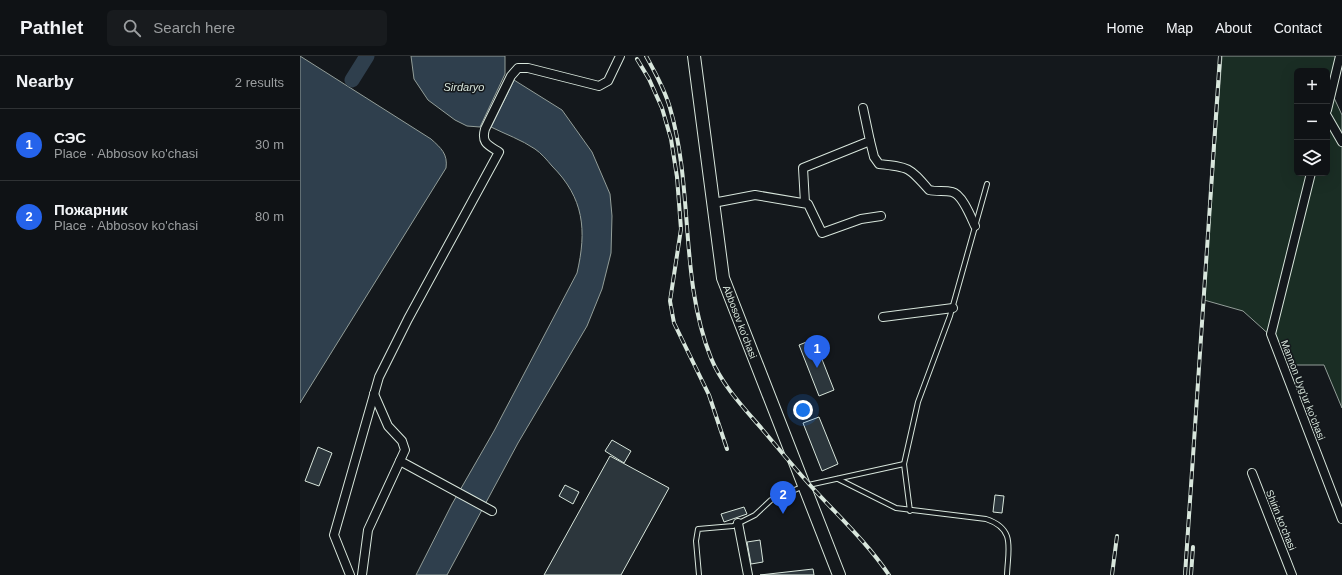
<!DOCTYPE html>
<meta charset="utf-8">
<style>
body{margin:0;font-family:Arial,sans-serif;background:#181b1e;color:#f1f3f6}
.controls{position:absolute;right:12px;top:12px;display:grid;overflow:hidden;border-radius:6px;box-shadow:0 4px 16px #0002}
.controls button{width:36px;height:36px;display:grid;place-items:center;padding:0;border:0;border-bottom:1px solid #2f3234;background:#0f1215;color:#f1f3f6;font:20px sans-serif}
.you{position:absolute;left:503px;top:354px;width:14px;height:14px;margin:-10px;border:3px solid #fff;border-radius:50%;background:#1a73e8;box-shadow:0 0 0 6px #1a73e833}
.badge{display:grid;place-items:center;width:26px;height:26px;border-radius:50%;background:#2563eb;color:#fff;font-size:13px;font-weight:700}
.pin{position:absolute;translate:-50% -33px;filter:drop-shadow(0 1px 2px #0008)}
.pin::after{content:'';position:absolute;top:21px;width:14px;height:12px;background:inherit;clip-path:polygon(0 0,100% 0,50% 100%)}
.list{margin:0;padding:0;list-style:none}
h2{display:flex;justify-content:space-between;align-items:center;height:52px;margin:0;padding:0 16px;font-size:17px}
h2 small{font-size:13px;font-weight:400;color:#9b9ea0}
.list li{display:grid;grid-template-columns:26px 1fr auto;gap:12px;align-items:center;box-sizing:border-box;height:72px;padding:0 16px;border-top:1px solid #2f3234}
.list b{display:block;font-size:15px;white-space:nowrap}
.list p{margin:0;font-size:13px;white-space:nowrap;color:#9b9ea0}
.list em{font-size:13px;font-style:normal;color:#9b9ea0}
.icon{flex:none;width:22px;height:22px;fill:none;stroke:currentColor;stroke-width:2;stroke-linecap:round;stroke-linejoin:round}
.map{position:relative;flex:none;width:1042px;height:519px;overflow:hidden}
header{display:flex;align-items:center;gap:24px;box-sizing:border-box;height:56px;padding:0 20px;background:#0f1215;border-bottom:1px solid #2f3234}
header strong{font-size:19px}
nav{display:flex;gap:22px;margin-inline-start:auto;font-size:14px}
.search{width:280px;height:36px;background:#181b1e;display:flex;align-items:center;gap:10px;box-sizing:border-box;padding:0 14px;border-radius:6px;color:#9b9ea0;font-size:15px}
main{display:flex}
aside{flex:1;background:#0f1215}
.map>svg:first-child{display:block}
.green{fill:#1a2d24;stroke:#939e99;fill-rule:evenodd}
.water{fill:#2f3f4d;stroke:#939e99}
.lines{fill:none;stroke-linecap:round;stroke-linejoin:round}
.river{stroke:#2f3f4d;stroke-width:15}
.building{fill:#2c363c;stroke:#d8e6dc}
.service-casing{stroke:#d8e6dc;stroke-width:6}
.minor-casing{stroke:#d8e6dc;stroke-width:10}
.primary-casing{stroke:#d8e6dc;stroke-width:14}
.service{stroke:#14181c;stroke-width:4}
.minor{stroke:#14181c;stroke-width:8}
.primary{stroke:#14181c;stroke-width:12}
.rail-casing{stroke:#d8e6dc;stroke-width:4}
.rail{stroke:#14181c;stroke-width:2.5;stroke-dasharray:8;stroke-linecap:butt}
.labels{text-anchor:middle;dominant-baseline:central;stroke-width:3;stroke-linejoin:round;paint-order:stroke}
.street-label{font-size:10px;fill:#d8e6dc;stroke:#14181c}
.water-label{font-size:11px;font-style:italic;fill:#d8e6dc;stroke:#14181c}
</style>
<header>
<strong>Pathlet</strong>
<div class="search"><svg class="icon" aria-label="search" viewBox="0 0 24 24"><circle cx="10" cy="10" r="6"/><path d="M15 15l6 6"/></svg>Search here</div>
<nav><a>Home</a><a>Map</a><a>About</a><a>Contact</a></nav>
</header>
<main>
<aside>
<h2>Nearby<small>2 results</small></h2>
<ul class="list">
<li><span class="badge">1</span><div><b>СЭС</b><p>Place · Abbosov ko'chasi</p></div><em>30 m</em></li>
<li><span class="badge">2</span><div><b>Пожарник</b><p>Place · Abbosov ko'chasi</p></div><em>80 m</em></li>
</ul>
</aside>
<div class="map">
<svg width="1042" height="519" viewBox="0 0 1042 519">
<rect width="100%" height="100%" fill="#14181c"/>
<!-- green -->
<path class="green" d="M922 0H1037L1029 31 1042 59V352L1024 309H982L973 282 943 255 904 244ZM997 15H1027V117H997Z"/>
<!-- water -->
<g class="water">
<path d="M0 0 131 83C141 92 148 98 146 112L0 347Z"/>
<polygon points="111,0 205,0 205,18 180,71 167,70 155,64 128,44 114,23"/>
<path d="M214 24 262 54 292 96 310 138 312 160 311 197 302 233 287 270 218 387 147 519H116L152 448 194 375 277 217C287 174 284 142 252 110 247 104 241 97 235 93 222 84 205 78 191 71Z"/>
</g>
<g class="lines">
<!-- river -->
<polyline class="river" points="52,24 67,0"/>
</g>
<!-- building -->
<g class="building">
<polygon points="514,283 534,334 519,340 499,289"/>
<polygon points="519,361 538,408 522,415 503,367"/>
<polygon points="312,384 331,395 324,407 305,395"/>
<polygon points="18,391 32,397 19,430 5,425"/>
<polygon points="310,400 369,432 321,519 244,519"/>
<polygon points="265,429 279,436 273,448 259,440"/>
<polygon points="695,439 704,440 702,457 693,456"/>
<polygon points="444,451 447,458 424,466 421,458"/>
<polygon points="460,484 463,506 451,508 447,486"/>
<polygon points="513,513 514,519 460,519"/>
</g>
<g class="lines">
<!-- service casing -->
<g class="service-casing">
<g id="service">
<path d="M538 423 596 452 686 463C716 473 708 492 707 519"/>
<polyline points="610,455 604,408 618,346 650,260 687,128"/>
<polyline points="399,519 396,485 398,473 433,470 455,459 471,444 504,430 604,408"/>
</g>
</g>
<!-- minor casing -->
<g class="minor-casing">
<g id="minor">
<polyline points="1027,54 1040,0"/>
<polyline points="1027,60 1042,86"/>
<path d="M570 85 574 101 579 108C609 111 609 111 629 134 637 136 645 134 652 136 662 138 671 161 675 170"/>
<polyline points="1011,117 971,278 1042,463"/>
<polyline points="413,147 455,139 508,148 522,177 561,163 581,160"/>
<polyline points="505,147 503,112 570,85 563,52"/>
<polyline points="583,261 653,252"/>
<polyline points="100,405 192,455"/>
<polyline points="952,417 992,519"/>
<polyline points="438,467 448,519"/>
<path d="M50 519 34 479 79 321 108 263 199 96C188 89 181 87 185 73L211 20 218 12H228L299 30 308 25 320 0"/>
<polyline points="62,519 68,474 105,394 102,385 88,370 74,338"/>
</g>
</g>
<!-- primary casing -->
<g class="primary-casing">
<polyline id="primary" points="394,0 423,222 539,519"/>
</g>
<!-- service -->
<use href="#service" class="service"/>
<!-- minor -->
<use href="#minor" class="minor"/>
<!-- primary -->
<use href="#primary" class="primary"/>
<!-- rail casing -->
<g class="rail-casing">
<g id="rail">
<path d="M346 0C355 16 365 34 370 52 394 134 379 222 411 302 422 329 443 351 462 373 477 391 493 410 509 428 536 458 566 485 589 519"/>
<polyline points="337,3 349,23 362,52 371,83 377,121 381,173 370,245 374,267 409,339 427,393"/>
<polyline points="812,519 817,480"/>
<polyline points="885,519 920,0"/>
<polyline points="891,519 893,491"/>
</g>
</g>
<!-- rail -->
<use href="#rail" class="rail"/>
</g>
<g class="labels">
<!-- street labels -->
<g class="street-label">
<text transform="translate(440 266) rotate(69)">Abbosov ko'chasi</text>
<text transform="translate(1003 334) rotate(69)">Mannon Uyg'ur ko'chasi</text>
<text transform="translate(981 464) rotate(68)">Shirin ko'chasi</text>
</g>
<!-- water labels -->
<g class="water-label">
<text x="164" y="31">Sirdaryo</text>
</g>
</g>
</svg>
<div class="controls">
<button>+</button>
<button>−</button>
<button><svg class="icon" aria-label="layers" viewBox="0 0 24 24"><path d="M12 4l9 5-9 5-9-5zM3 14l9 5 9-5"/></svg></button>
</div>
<div class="you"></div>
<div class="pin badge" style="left:517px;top:312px">1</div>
<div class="pin badge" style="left:483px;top:458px">2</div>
</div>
</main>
